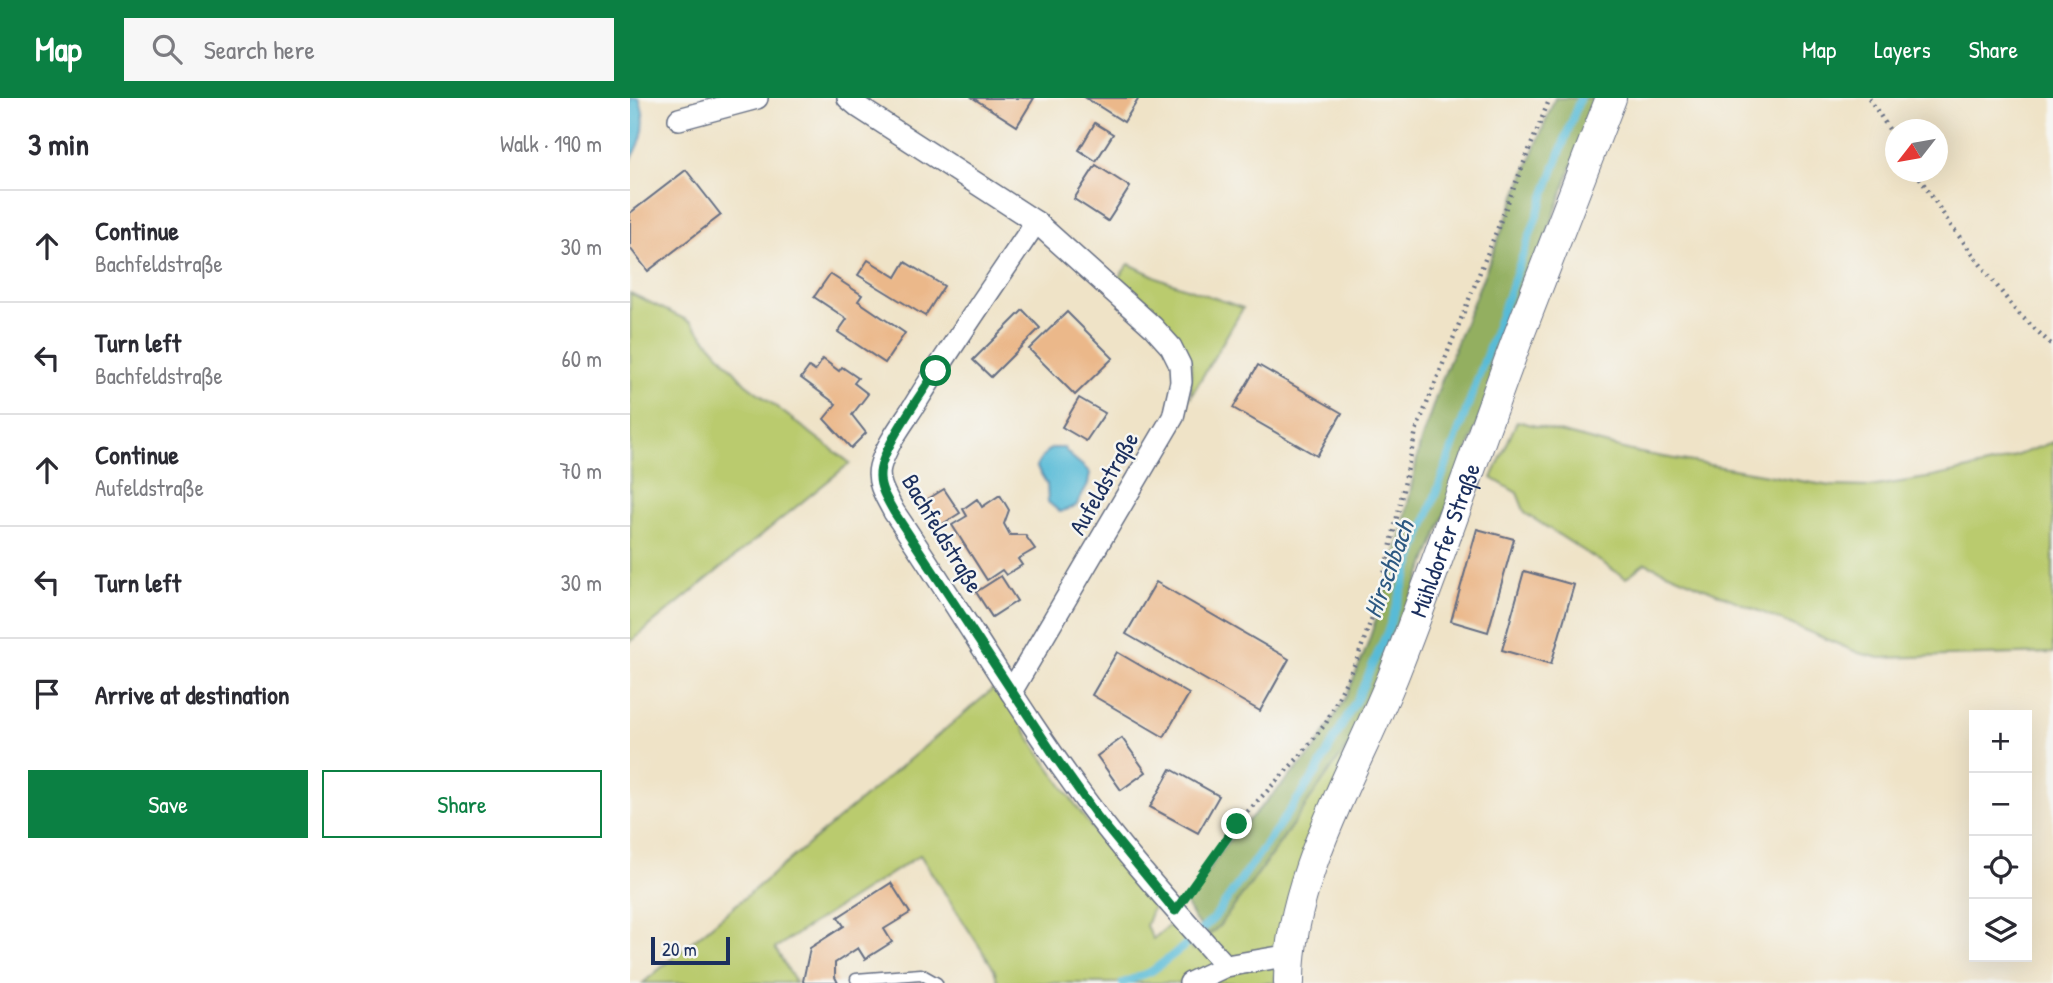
<!DOCTYPE html>
<meta charset="utf-8">
<style>
body{margin:0;font-family:"Patrick Hand",sans-serif;background:#f7f7f7;color:#2b2b33}
.controls{position:absolute;right:21px;bottom:21px;display:grid;overflow:hidden;border-radius:0px;box-shadow:0 7px 28px #0002}
.controls button{width:63px;height:63px;display:grid;place-items:center;padding:0;border:0;border-bottom:2px solid #e1e1e2;background:#fff;color:#2b2b33;font:35px sans-serif}
.compass{position:absolute;left:1255px;top:21px;width:63px;height:63px;border-radius:50%;background:#fff;box-shadow:0 7px 28px #0002;rotate:239deg}
.scale{position:absolute;left:21px;bottom:18px;width:79px;box-sizing:border-box;padding-left:7px;border:4px solid #1b2f5e;border-top:0;font-size:19px;line-height:24px;white-space:nowrap;color:#1b2f5e;-webkit-text-stroke:5px #f6f6f2;paint-order:stroke}
.stop{position:absolute;width:21px;height:21px;margin:-16px;border:5px solid #0b8043;border-radius:50%;background:#fff}
.stop.end{background:#0b8043;border-color:#fff;box-shadow:0 2px 7px #0008}
.list{margin:0;padding:0;list-style:none}
h2{display:flex;justify-content:space-between;align-items:center;height:91px;margin:0;padding:0 28px;font-size:30px}
h2 small{font-size:23px;font-weight:400;color:#7c7c81}
.list li{display:grid;grid-template-columns:46px 1fr auto;gap:21px;align-items:center;box-sizing:border-box;height:112px;padding:0 28px;border-top:2px solid #e1e1e2}
.list b{display:block;font-size:26px;white-space:nowrap}
.list p{margin:0;font-size:23px;white-space:nowrap;color:#7c7c81}
.list em{font-size:23px;font-style:normal;color:#7c7c81}
.actions{display:flex;gap:14px;padding:21px 28px}
.actions a{flex:1;padding:16px 0;border:2px solid #0b8043;border-radius:0px;text-align:center;font-size:24px;color:#0b8043}
.actions .main{background:#0b8043;color:#fff}
.icon{flex:none;width:38px;height:38px;fill:none;stroke:currentColor;stroke-width:2;stroke-linecap:round;stroke-linejoin:round}
.map{position:relative;flex:none;width:1423px;height:885px;overflow:hidden}
header{display:flex;align-items:center;gap:42px;box-sizing:border-box;height:98px;padding:0 35px;background:#0b8043;color:#fff}
header strong{font-size:33px}
nav{display:flex;gap:38px;margin-inline-start:auto;font-size:24px}
.search{width:490px;height:63px;background:#f7f7f7;display:flex;align-items:center;gap:18px;box-sizing:border-box;padding:0 24px;border-radius:0px;color:#7c7c81;font-size:26px}
main{display:flex}
aside{flex:1;background:#fff}
.map>svg:first-child{display:block}
.green{fill:#bacb6e;stroke:#6a7d66;stroke-width:2}
.forest{fill:#93af61;stroke:#576f60;stroke-width:2}
.water{fill:#58bbd7;stroke:#3a759a;stroke-width:2}
.lines{fill:none;stroke-linecap:round;stroke-linejoin:round}
.stream{stroke:#58bbd7;stroke-width:8}
.building{fill:#ebb88a}
.lane-casing{stroke:#656e83;stroke-width:13}
.street-casing{stroke:#656e83;stroke-width:24}
.secondary-casing{stroke:#656e83;stroke-width:32}
.path{stroke:#656e83;stroke-width:4.5;stroke-dasharray:2 5;stroke-linecap:butt}
.lane{stroke:#fff;stroke-width:10}
.street{stroke:#fff;stroke-width:21}
.secondary{stroke:#fff;stroke-width:30}
.route{stroke:#0b8043;stroke-width:9}
.labels{text-anchor:middle;dominant-baseline:central;stroke-width:5;stroke-linejoin:round;paint-order:stroke}
.street-label{font-size:24px;fill:#1b2f5e;stroke:#f6f6f2}
.water-label{font-size:26px;font-style:italic;fill:#2d5982;stroke:#f6f6f2}
</style>
<header>
<strong>Map</strong>
<div class="search"><svg class="icon" aria-label="search" viewBox="0 0 24 24"><circle cx="10" cy="10" r="6"/><path d="M15 15l6 6"/></svg>Search here</div>
<nav><a>Map</a><a>Layers</a><a>Share</a></nav>
</header>
<main>
<aside>
<h2>3 min<small>Walk · 190 m</small></h2>
<ul class="list">
<li><svg class="icon" aria-label="ahead" viewBox="0 0 24 24"><path d="M12 20V5M6 11l6-6 6 6"/></svg><div><b>Continue</b><p>Bachfeldstraße</p></div><em>30 m</em></li>
<li><svg class="icon" aria-label="left" viewBox="0 0 24 24"><path d="M17 20v-9H6M10 6l-5 5 5 5"/></svg><div><b>Turn left</b><p>Bachfeldstraße</p></div><em>60 m</em></li>
<li><svg class="icon" aria-label="ahead" viewBox="0 0 24 24"><path d="M12 20V5M6 11l6-6 6 6"/></svg><div><b>Continue</b><p>Aufeldstraße</p></div><em>70 m</em></li>
<li><svg class="icon" aria-label="left" viewBox="0 0 24 24"><path d="M17 20v-9H6M10 6l-5 5 5 5"/></svg><div><b>Turn left</b></div><em>30 m</em></li>
<li><svg class="icon" aria-label="arrive" viewBox="0 0 24 24"><path d="M6 21V4h12l-3 4 3 4H6"/></svg><div><b>Arrive at destination</b></div></li>
</ul>
<div class="actions"><a class="main">Save</a><a>Share</a></div>
</aside>
<div class="map">
<svg width="1423" height="885" viewBox="0 0 1423 885">
<rect width="100%" height="100%" fill="#f6f6f2"/>
<filter id="ink" filterUnits="userSpaceOnUse"><feTurbulence type="fractalNoise" baseFrequency=".0143" numOctaves="2"/><feDisplacementMap in="SourceGraphic" scale="14" xChannelSelector="R" yChannelSelector="G"/><feConvolveMatrix kernelMatrix="1 2 1 2 8 2 1 2 1" color-interpolation-filters="sRGB"/></filter>
<filter id="wash" filterUnits="userSpaceOnUse"><feTurbulence type="fractalNoise" baseFrequency=".00686" numOctaves="4" result="noise"/><feDisplacementMap in="SourceGraphic" scale="28" xChannelSelector="R" yChannelSelector="G"/><feGaussianBlur stdDeviation="1.57" result="paint"/><feColorMatrix in="noise" values="0 0 0 0 0 0 0 0 0 0 0 0 0 0 0 0 0 1.4 0 .05"/><feComposite in="paint" operator="in"/></filter>
<g filter="url(#wash)">
<rect width="100%" height="100%" fill="#efe3c7"/>
<!-- green -->
<g class="green">
<polygon points="499,166 531,181 613,210 561,298 561,266 555,250 488,180"/>
<polygon points="0,195 61,224 115,285 220,365 0,544"/>
<polygon points="887,323 1005,354 1200,388 1240,389 1303,379 1366,365 1423,344 1423,555 1250,560 1229,555 1015,465 996,480 895,415 887,395 862,380"/>
<polygon points="369,586 402,644 458,725 524,806 516,828 523,841 542,825 551,833 562,852 589,828 620,787 724,639 653,825 645,876 645,885 368,885 364,871 290,757 145,850 166,885 13,885"/>
</g>
<!-- forest -->
<polygon class="forest" points="925,0 967,0 805,442 724,639 620,787 589,828 579,837 564,821 556,806 597,745 684,653 716,599 736,551 753,500 773,430 790,346 811,284"/>
<!-- water -->
<g class="water">
<path d="M0 0H9C18 22 13 44 0 63Z"/>
<path d="M423 350H434C441 361 452 365 460 375L458 386 446 408 430 414 418 404 417 386 406 368 417 353Z"/>
</g>
<g class="lines">
<!-- stream -->
<polyline class="stream" points="493,885 522,873 552,850 584,820 686,675 730,595 758,532 793,431 950,0"/>
</g>
<g id="blocks">
<!-- building -->
<g class="building">
<polygon points="343,0 404,0 387,28"/>
<polygon points="456,0 509,0 494,24"/>
<polygon points="465,25 483,36 466,63 449,52"/>
<polygon points="466,67 500,89 478,123 444,101"/>
<polygon points="56,72 91,117 18,173 0,150 0,115"/>
<polygon points="238,162 266,179 275,164 314,188 295,218 228,177"/>
<polygon points="200,176 232,197 228,203 275,235 255,265 208,234 217,221 184,199"/>
<polygon points="393,212 410,230 361,279 343,262"/>
<polygon points="437,214 483,260 445,297 399,251"/>
<polygon points="193,261 209,273 212,269 228,280 224,285 238,296 222,317 236,335 221,350 194,321 206,306 171,280 179,269 185,273"/>
<polygon points="628,267 712,315 687,358 603,310"/>
<polygon points="449,300 475,315 456,343 432,329"/>
<polygon points="314,391 330,415 306,430 290,406"/>
<polygon points="370,397 379,412 374,426 380,437 395,437 405,451 388,461 392,467 376,477 372,472 357,482 322,427 337,418 333,411 347,401 352,409"/>
<polygon points="847,431 884,441 858,534 821,523"/>
<polygon points="894,473 944,487 921,566 872,552"/>
<polygon points="371,478 387,503 362,519 346,494"/>
<polygon points="526,484 659,561 630,613 496,536"/>
<polygon points="487,554 559,596 534,639 462,597"/>
<polygon points="492,640 516,674 491,692 467,658"/>
<polygon points="541,671 589,698 568,735 520,709"/>
<polygon points="261,785 280,815 254,831 262,844 235,861 228,850 205,865 205,879 208,885 174,885 173,883 180,850 214,828 208,819"/>
</g>
</g>
</g>
<g filter="url(#ink)">
<use href="#blocks" fill-opacity="0" stroke="#656e83" stroke-width="2"/>
<g class="lines">
<!-- lane casing -->
<g class="lane-casing">
<polyline id="lane" points="226,881 291,876 307,885"/>
</g>
<!-- street casing -->
<g class="street-casing">
<g id="street">
<polyline points="218,0 230,10 406,124 523,229 541,249 550,267 551,284 543,319 381,594"/>
<polyline points="49,21 127,0"/>
<path d="M406 124C366 184 325 242 287 303 275 323 256 346 250 369 246 385 257 400 264 414 333 515 394 622 468 719 508 771 552 820 596 868"/>
<polyline points="560,885 596,868 661,857"/>
</g>
</g>
<!-- secondary casing -->
<g class="secondary-casing">
<g id="secondary">
<path id="s1" d="M659 885C658 778 728 669 766 571 809 462 846 352 887 242 918 161 950 81 981 0"/>
</g>
</g>
<!-- path -->
<g class="path">
<polyline points="1239,0 1266,42"/>
<polyline points="1286,74 1319,125 1386,213 1423,248"/>
<polyline points="560,793 606,726 670,658 696,625 728,559 745,511 758,460 786,333 920,0"/>
</g>
<!-- lane -->
<use href="#lane" class="lane"/>
<!-- street -->
<use href="#street" class="street"/>
<!-- secondary -->
<use href="#secondary" class="secondary"/>
</g>
</g>
<g class="lines" filter="url(#ink)">
<!-- route -->
<path class="route" d="M306 273C292 296 248 354 250 379 250 391 258 403 264 414L426 660 467 718 545 813 607 726"/>
</g>
<g class="labels">
<!-- street labels -->
<g class="street-label">
<text transform="translate(473 385) rotate(-60)">Aufeldstraße</text>
<text transform="translate(313 435) rotate(59)">Bachfeldstraße</text>
<text stroke="none"><textPath href="#s1" startOffset="472">Mühldorfer Straße</textPath></text>
</g>
<!-- water labels -->
<g class="water-label">
<text transform="translate(758 471) rotate(-70)">Hirschbach</text>
</g>
</g>
</svg>
<div class="controls">
<button>+</button>
<button>−</button>
<button><svg class="icon" aria-label="locate" viewBox="0 0 24 24"><circle cx="12" cy="12" r="6"/><path d="M12 2v4M12 18v4M2 12h4M18 12h4"/></svg></button>
<button><svg class="icon" aria-label="layers" viewBox="0 0 24 24"><path d="M12 4l9 5-9 5-9-5zM3 14l9 5 9-5"/></svg></button>
</div>
<svg class="compass" viewBox="-18 -18 36 36"><path d="M0-13l5 13h-10z" fill="#e53935"/><path d="M0 13l5-13h-10z" fill="#7c7c81"/></svg>
<div class="scale">20 m</div>
<div class="stop" style="left:306px;top:273px"></div>
<div class="stop end" style="left:607px;top:726px"></div>
</div>
</main>
